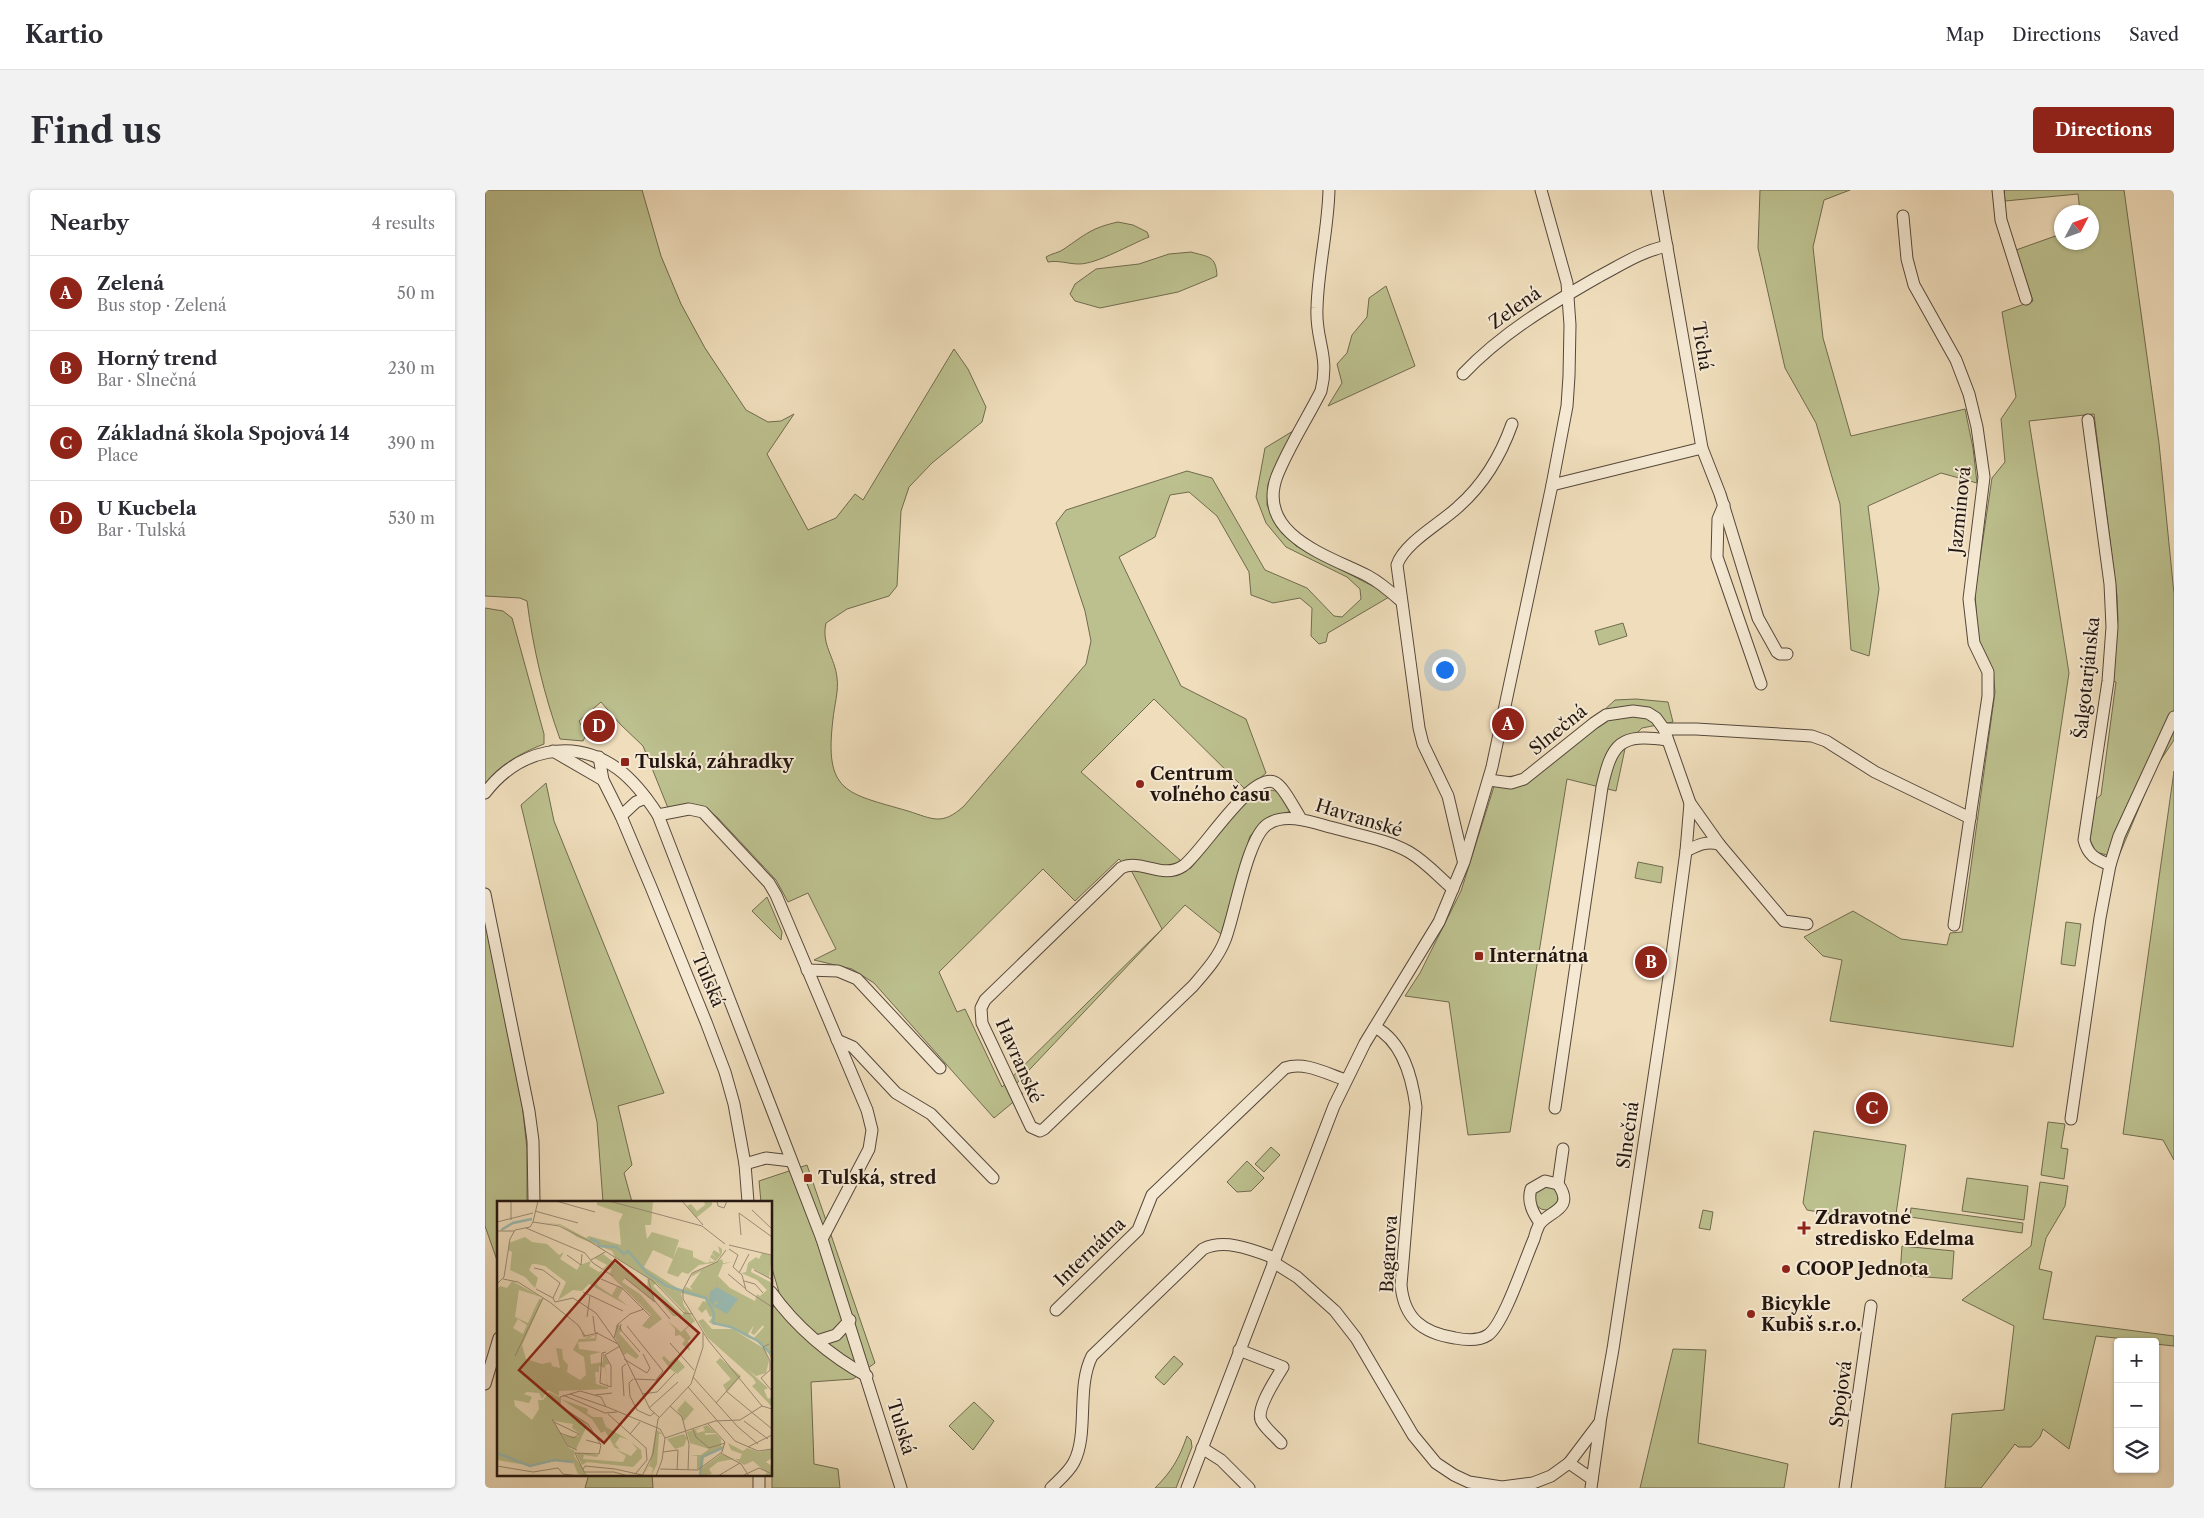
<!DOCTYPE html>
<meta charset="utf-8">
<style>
body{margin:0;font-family:"Libre Caslon Text",serif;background:#f2f2f3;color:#2b2b33}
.controls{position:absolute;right:15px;bottom:15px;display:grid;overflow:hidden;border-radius:5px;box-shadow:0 1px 4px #0004}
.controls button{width:45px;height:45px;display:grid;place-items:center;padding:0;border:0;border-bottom:1px solid #e1e1e2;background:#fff;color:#2b2b33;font:25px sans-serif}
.compass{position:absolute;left:1569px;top:15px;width:45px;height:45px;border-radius:50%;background:#fff;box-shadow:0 1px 4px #0004;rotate:49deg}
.you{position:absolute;left:959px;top:479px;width:18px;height:18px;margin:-12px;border:4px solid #fff;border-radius:50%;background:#1a73e8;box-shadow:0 0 0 8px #1a73e833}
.badge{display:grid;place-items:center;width:32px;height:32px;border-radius:50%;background:#8f2418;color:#fff;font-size:16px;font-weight:700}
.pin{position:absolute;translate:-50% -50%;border:2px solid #fff;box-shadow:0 1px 5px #0006}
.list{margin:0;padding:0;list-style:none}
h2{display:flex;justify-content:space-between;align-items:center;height:65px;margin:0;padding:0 20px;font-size:21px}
h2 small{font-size:16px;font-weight:400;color:#7c7c81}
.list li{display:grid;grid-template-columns:32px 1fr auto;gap:15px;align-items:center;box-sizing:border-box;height:75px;padding:0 20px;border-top:1px solid #e1e1e2}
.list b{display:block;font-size:19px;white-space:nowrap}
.list p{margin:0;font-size:16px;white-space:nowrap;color:#7c7c81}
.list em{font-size:16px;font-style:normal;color:#7c7c81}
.icon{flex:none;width:28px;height:28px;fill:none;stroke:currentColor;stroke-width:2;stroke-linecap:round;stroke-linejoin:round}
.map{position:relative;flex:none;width:1689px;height:1298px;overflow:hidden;border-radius:5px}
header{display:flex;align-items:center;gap:30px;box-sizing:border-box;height:70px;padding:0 25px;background:#fff;border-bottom:1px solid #e1e1e2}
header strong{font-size:24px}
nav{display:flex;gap:28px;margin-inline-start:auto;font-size:18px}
.intro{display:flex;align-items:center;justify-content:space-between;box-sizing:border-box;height:120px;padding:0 30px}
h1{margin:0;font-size:35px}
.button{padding:12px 22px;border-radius:5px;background:#8f2418;color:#fff;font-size:18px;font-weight:700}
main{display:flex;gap:30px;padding:0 30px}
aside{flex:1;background:#fff;border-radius:5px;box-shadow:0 1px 4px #0004}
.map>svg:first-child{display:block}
.green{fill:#bcc08e;stroke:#706b4f;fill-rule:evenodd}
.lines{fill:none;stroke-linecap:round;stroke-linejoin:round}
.street-casing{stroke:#56483b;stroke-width:13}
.street{stroke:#f5e9d3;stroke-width:11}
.poi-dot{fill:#8f2418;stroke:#f5e9d3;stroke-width:2}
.labels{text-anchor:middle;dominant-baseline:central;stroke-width:4;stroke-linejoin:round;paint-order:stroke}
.street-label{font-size:18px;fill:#231610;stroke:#f5e9d3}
.poi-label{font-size:18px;font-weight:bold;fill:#231610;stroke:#f5e9d3;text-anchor:start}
.inset-river{fill:none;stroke:#9abbb2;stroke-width:2.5}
.inset-road{fill:none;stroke:#9d8d77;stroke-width:1}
.view{fill:#8f2418;fill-opacity:0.15;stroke:#8f2418;stroke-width:2.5}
.inset-edge{fill:none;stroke:#231610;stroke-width:2.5}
</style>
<header>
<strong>Kartio</strong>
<nav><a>Map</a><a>Directions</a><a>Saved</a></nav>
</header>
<div class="intro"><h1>Find us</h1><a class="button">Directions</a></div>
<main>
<aside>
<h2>Nearby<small>4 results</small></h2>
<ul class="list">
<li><span class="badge">A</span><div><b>Zelená</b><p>Bus stop · Zelená</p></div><em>50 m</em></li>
<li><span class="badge">B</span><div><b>Horný trend</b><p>Bar · Slnečná</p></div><em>230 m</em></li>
<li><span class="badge">C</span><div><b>Základná škola Spojová 14</b><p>Place</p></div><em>390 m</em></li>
<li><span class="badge">D</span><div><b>U Kucbela</b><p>Bar · Tulská</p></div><em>530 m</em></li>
</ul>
</aside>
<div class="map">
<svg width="1689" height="1298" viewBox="0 0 1689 1298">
<rect width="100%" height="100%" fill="#efddbb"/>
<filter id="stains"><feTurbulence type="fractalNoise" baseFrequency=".004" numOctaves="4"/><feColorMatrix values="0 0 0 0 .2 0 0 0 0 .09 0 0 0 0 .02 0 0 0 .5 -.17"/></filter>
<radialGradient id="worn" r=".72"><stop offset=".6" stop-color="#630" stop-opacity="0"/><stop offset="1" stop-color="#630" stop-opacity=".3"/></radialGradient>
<!-- green -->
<g class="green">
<path d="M0 0H157L176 66 196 114 220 158 261 220 283 232 296 231 309 224 282 264 323 340 351 328 370 304 378 310 469 159 483 179 501 217 497 232 447 273 424 297 416 321 412 396 404 406 362 419 341 433C336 455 350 467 352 488 354 500 349 517 348 529 339 603 361 603 423 621 448 629 457 636 479 616L601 474 606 451 600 421 571 333 581 320 702 281 727 288 780 380 822 398 849 426 857 427 876 409 875 399 862 387 801 357 781 333 771 307 780 258 808 241 783 294 782 315 792 337 811 356 895 400 904 407 843 443 841 452 834 454 826 446 827 418 815 408 788 413 766 405 764 382 732 326 704 302 685 305 670 347 634 367 696 496 761 529 781 583 761 600 669 509 596 582 705 679C726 656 749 617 775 603 782 599 788 600 794 602L806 621 781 629 765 646 736 744 700 715 530 895 538 904 509 928 389 793 367 779 329 770 351 759 323 703 303 712 291 690 233 628 221 618H183L158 556 135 534 116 512 94 531 101 545 98 551 75 549C59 505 48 458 42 411L35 408 0 406ZM634 669 647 682 677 739 517 897 480 819 472 822 454 782 558 679 590 711Z"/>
<polygon points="1275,0 1365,0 1339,10 1328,57 1338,148 1366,246 1480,219 1488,258 1492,293 1456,283 1383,316 1394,399 1384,466 1366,460 1355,314 1331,233 1300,178 1273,58"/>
<polygon points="1519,0 1639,0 1674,253 1689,404 1689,550 1671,577 1633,668 1611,662 1605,650 1610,610 1616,605 1631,492 1628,491 1633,429 1632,406 1609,224 1544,231 1584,483 1528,857 1345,831 1357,770 1338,766 1319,747 1368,721 1416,749 1462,755 1465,743 1477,742 1510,502 1508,480 1493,448 1490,403 1507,288 1520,272 1516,229 1531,207 1517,122 1548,111 1531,60 1576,44 1576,52 1606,52 1606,22 1595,22 1593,4 1520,11"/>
<path d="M633 32 648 35 662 42 664 47C646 54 612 74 594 74 583 74 574 70 563 72L561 67C567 63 574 63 579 59 601 44 606 38 633 32Z"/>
<path d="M706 62C723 67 731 65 732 86L693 102 615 118 590 111 585 104 590 94 611 79 654 74 684 64Z"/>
<polygon points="901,96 930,176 843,216 857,193 852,174 862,163 867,145 882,127 884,108"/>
<path d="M0 418 18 421 27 428 59 544V554C38 562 13 575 0 594Z"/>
<polygon points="1138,433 1142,446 1114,455 1110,441"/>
<polygon points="1151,509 1183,512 1188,532 1157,538 1141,554 1131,601 1082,589 1025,942 983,945 964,812 920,806 935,783 976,701 1012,587 1049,585 1130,510"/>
<polygon points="1689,581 1689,970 1678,950 1638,944"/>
<polygon points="61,593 69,631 179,903 133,916 147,975 139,983 147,1012 118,1012 112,932 36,615"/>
<polygon points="1153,672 1178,677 1176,693 1150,688"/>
<polygon points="282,707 297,742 296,750 267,721"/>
<polygon points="0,727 37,913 42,959 42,1012 14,1012 14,1076 0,1036"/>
<polygon points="1581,732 1596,734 1590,776 1576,774"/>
<polygon points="1563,932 1580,934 1576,958 1583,959 1579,989 1556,985"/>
<polygon points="1329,941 1421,955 1411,1024 1413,1025 1411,1035 1322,1020 1318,1013"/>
<polygon points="786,957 795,965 779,982 770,974"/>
<polygon points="762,971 779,988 766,1001 752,1002 742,992"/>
<polygon points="322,975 390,1173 368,1189 326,1192 329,1274 353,1279 355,1298 287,1298 286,1122 294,1102 286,1075 286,1012 276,1012 274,991"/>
<polygon points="1482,988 1543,996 1539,1030 1477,1021"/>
<polygon points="1555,992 1583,996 1580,1016 1561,1048 1554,1079 1567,1082 1558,1129 1689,1146 1689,1156 1670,1154 1670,1152 1611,1146 1584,1259 1558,1239 1555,1247 1546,1257 1533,1257 1530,1254 1496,1298 1460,1298 1467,1224 1519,1220 1529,1136 1477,1110 1546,1056"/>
<circle cx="1061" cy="1008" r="12"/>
<polygon points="1426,1018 1538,1033 1537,1043 1425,1027"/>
<polygon points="1218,1020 1228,1022 1225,1040 1214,1038"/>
<polygon points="1417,1056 1469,1061 1467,1089 1415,1085"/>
<polygon points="1188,1159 1221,1160 1213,1253 1303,1274 1299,1298 1155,1298"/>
<polygon points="689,1166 698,1174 679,1195 670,1187"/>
<polygon points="489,1212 509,1231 488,1260 464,1236"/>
<path d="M702 1246 706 1250 707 1257 691 1298H670C687 1281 694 1269 702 1246Z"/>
<polygon points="104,1284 167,1284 168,1298 100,1298"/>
</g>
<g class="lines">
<!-- street casing -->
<g class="street-casing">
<g id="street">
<path d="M844 0C843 40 833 78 832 118 830 150 845 165 836 201 822 229 804 256 792 286 770 345 844 366 883 386 896 393 906 402 916 411"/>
<polyline points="1172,0 1217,258 1235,304 1273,428 1292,462 1295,464 1302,464"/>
<polyline points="1513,0 1516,30 1541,109"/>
<polyline points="1418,26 1422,69 1429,95 1471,170 1484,204 1492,237 1499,287 1484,409 1489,453 1503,482 1503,506 1469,735"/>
<path d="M978 184C1017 143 1064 115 1113 87 1136 75 1157 61 1182 56"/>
<path d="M1603 230 1625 394 1627 437 1623 491 1599 650C1603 666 1611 669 1625 675"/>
<polyline points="1067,295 1217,258"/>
<polyline points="1239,315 1233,329 1232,367 1276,494"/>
<polyline points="1179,539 1211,539 1327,546 1341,551 1390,582 1485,628"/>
<polyline points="68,561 118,590"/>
<polyline points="114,567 118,590 136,626 166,697 221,832 240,882 249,914 260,974 263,1012"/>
<polyline points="1004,590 1026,593 1039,589 1109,533 1121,525 1148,521 1163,523 1171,528 1179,539 1205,613 1234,654"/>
<path d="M0 603C33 560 88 546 133 579 149 591 162 608 173 625L337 1049 416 1298"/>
<polyline points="173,625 204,619 218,622 284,693 291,705 382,920 387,940 384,959 337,1049"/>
<polyline points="136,626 151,612 161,608"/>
<path d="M816 629C810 620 798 595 789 592 765 583 716 664 698 676 677 690 656 668 636 678L500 810 496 818 497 833 546 937 555 941 559 939 708 796C720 782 733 768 740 750 750 725 762 647 783 634 802 622 829 633 849 638 873 645 903 650 924 662 941 672 954 687 968 699"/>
<path d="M1201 661C1213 655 1220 651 1234 654L1299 731 1322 734"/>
<path d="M978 670 963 606 938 554 934 538 912 375C919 353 956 333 973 317 998 295 1016 265 1027 234"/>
<polyline points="0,704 44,921 48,951 49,1012"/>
<polyline points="322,780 353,781 372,789 455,878"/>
<path d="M890 837C918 852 927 887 931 917L916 1095C919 1129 938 1143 970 1148 980 1150 994 1151 1003 1145 1019 1134 1040 1069 1049 1049 1050 1045 1052 1039 1054 1035 1063 1021 1091 1020 1073 994L1060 991 1046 999C1042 1012 1048 1023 1055 1033"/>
<polyline points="352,850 368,857 411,903 446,924 508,988"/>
<path d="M1070 918 1117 597C1127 553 1135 543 1182 550"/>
<polyline points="1586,929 1615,728 1625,675 1634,646 1689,527"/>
<polyline points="260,974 281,968 306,971"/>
<polyline points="1073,994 1078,959"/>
<polyline points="788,1072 812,1087 850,1121 871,1148 928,1245 951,1273 969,1285 984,1292 1017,1297 1048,1293 1066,1286 1084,1273 1115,1232 1128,1159 1184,787 1201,661 1205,613"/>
<path d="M286 1102C310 1136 345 1166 382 1186"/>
<path d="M571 1120 653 1040 667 1005 800 878C820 871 842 884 861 890"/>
<polyline points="332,1151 351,1145 365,1130"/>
<path d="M754 1160 798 1177C791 1189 769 1221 777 1232 782 1240 790 1246 796 1253"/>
<polyline points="0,1194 14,1148"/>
<polyline points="717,1258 736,1270 764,1298"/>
<polyline points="1084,1273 1107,1289"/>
<polyline points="274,1284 274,1298"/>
<path d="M566 1298C574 1290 584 1282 589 1272 604 1243 591 1197 607 1166L718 1059C740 1048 768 1060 790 1068"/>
<polyline points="702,1298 849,916 880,853 954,732 979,672 1007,577 1067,295 1082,216 1084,186 1085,135 1082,93 1056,0"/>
<polyline points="1106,1298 1115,1234"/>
<polyline points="1360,1298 1386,1116"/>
</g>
</g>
<!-- street -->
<use href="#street" class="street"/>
</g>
<!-- markers -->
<g class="poi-dot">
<rect x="135" y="567" width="10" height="10" rx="2.5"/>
<circle cx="655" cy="594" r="5"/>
<rect x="989" y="761" width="10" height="10" rx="2.5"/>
<rect x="318" y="983" width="10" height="10" rx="2.5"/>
<path d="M1316.5 1030.5h5v5h5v5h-5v5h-5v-5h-5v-5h5z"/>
<circle cx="1301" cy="1079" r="5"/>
<circle cx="1266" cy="1124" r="5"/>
</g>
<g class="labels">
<!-- street labels -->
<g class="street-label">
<text transform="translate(1030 118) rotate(-35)">Zelená</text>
<text transform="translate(1217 156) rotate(81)">Tichá</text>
<text transform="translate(1475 320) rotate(-84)">Jazmínová</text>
<text transform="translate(1602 488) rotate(-84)">Šalgotarjánska</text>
<text transform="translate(1073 540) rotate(-39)">Slnečná</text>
<text transform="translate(874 628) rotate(17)">Havranské</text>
<text transform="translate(223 790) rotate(67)">Tulská</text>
<text transform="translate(534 871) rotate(66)">Havranské</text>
<text transform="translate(1143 945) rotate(-82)">Slnečná</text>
<text transform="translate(605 1062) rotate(-44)">Internátna</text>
<text transform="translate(904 1064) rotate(-87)">Bagarova</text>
<text transform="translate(1356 1204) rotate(-82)">Spojová</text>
<text transform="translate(416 1237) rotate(73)">Tulská</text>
</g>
<!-- poi labels -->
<g class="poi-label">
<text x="150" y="572">Tulská, záhradky</text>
<text x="665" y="584">Centrum<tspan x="665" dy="21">voľného času</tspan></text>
<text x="1004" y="766">Internátna</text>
<text x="333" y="988">Tulská, stred</text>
<text x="1330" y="1028">Zdravotné<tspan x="1330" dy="21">stredisko Edelma</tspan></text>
<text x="1311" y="1079">COOP Jednota</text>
<text x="1276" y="1114">Bicykle<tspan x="1276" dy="21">Kubiš s.r.o.</tspan></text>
</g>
</g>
<!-- overview -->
<g transform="translate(12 1011)">
<rect width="275" height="275" fill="#efddbb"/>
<path d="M100 0H156L154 24H148L150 38 155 31 182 39 176 58 156 49 147 66 185 90 189 86 196 89 193 86 204 70 194 76 196 72 225 58 226 62 236 61 226 63 221 75 233 87 258 100 260 93 263 95 270 89 260 79 244 72 249 71 251 62 259 56 262 58 265 52 275 55 272 77 255 67 254 71 275 82V160L268 145 256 138 267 126 266 124 257 134 254 132 257 124 251 133 254 138 237 129 268 148 272 160 269 172 259 175 250 168 271 187 267 189 271 198 275 196V206L255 185 259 182 256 177 211 137 201 120 206 118 215 128H236L223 123 218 124 212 121 216 115 213 116 209 108 205 112 201 108 206 100 209 101 208 98 184 92 187 105 198 120 188 129 194 137 191 140 193 150 185 143 188 139 183 134 178 135V128L171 120 184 131 193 123 185 115H176L154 90 157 101 128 77 125 81 143 93 165 118 152 128 145 125 154 114 116 77 113 72 115 67 109 70 106 68 110 64 97 57 106 53 150 86 151 77 118 56 115 50 80 36 63 24 45 22 63 23 89 37 92 35 124 44 122 21 126 13 100 4ZM159 82 188 111 185 114 156 85ZM207 0H215V4L199 17 190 5 194 3 200 10 208 4ZM28 36 35 41 50 43 62 54 67 51 63 58 80 69 83 64 94 60 92 65 102 71 106 69 99 82 101 85 115 94 120 85 126 88 121 97 131 105 92 83 85 90 76 89 61 99 69 81 48 65 39 63H35L32 69 41 77 38 87 28 76 13 69 15 51 11 49 12 42ZM221 45 225 48V51L224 54 219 60 216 62 202 64 191 73 185 71 181 76 170 72 181 46 196 50V56L209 62 213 61 212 57 214 61 218 60 213 56 215 53 220 58 215 52 217 49 223 53ZM15 80 44 96 22 89 18 116 31 122 42 98H46L25 144 29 158 45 163 54 161 55 165 63 167 59 147 65 148 66 158 71 164 70 171 83 179 89 174 87 156 76 149 82 138 98 137V134L91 137 86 136 84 130 89 136 100 133 99 140 81 141 82 148 104 151 93 154 94 163 106 161V151L112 163 108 164 111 188 62 190V195L51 189 45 198 42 192 30 191 27 193 35 196 32 202 17 199 18 205 35 219 42 208 41 199H46L52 191 62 196 63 206 87 220 95 230 89 227 79 248 72 245 65 234 81 236 82 232 75 227 76 223 57 220 72 247 78 250 77 255 91 275 81 273 76 261 58 260 35 265 0 259V89L3 85 10 87ZM21 118 30 124 26 133 16 127ZM102 165 109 167 110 186 99 183 98 171H102ZM119 124H123L125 129 122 132 142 155 139 158 130 152 127 154 118 136ZM167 155 173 161 179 156 188 166 180 173 173 168 165 157ZM223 157 244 175 230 191 226 184 234 178 219 161ZM183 195 197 208 187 220 180 209 188 200ZM64 198 91 208 90 212 96 216H105L109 226 132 239 123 236 118 243 123 248 118 247 108 230 104 232 95 218ZM210 224 219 232H208V234L219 233 224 238V246L227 244 225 250 223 248 207 255 206 265 200 269V255L193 254H204L212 248 193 242 190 231 205 226 199 229 201 235 200 232 208 230 209 225 208 230 206 226ZM159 228 165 233H162L160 263 154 275 156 267 152 265 146 275 153 262ZM187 233 190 237 187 245 178 248 170 238ZM134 241 144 249 145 257 136 266 90 261 85 264 79 252 101 254 100 256 87 254 86 258 126 261 129 255 118 248 134 255 140 248ZM231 242 246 250 250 247 262 251 275 248V257L269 261 275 265V275H266L270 272 256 260 247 264 238 258H243L245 253 234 249ZM224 253 237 258 221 261 212 268 215 273 204 275V268Z" fill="#bcc08e" fill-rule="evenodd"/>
<path d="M220 86 241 98 230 113 216 105 221 102 219 99 216 105 212 99 213 91Z" fill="#9abbb2"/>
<path class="inset-river" d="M4 29 16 22 35 18M93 38 101 41 102 45 119 46 127 53 131 50 150 72 170 85 209 97 217 112 216 122 234 126 261 140 273 152M0 252 33 265 57 259 76 261M203 275 205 256 225 247"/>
<path class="inset-road" d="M14 0V19M59 0 98 11M112 0 205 25 228 43M185 0 206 24M220 0 221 5 227 7 230 0M255 9 275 28M38 10 81 22M0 21 36 12M36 21 62 25 92 40 156 80 187 112 195 113M36 21 41 0M29 27 88 52 96 62 116 75M0 30H17M244 34 242 12 275 36M232 44 274 54M232 48 241 54 236 66 245 74 249 89 275 106M229 49 220 61 195 72 186 89V98L211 139 265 205 275 208M70 54 84 64 85 53M94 59 108 51M37 67 46 69 63 82 56 97 58 101 76 97 99 112 121 143 153 208 162 216M257 69 274 78M242 72 252 53M231 73 249 88M128 77 158 101M6 78 21 81 54 102 81 124 88 135 101 132M104 78 125 87 153 115M151 78 157 99 173 118M247 80 258 83 266 92M0 83 7 76 13 38 18 29 33 26 36 21M39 88 56 97M86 91 126 110M96 115 98 131 121 143M90 116 93 95M124 123 123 128 143 151M130 125 166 170 159 179 137 178M117 137 121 123 133 113 147 108M173 142 197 169M272 143 266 146 273 160V169L264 177 275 190M109 151 105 152 103 182 114 186V165L108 154 123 145M18 155 46 97M127 158 150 172 153 167 146 153M196 176 241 226 261 243M136 178 132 182 133 195 140 209 153 215 157 212M191 186 238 240 261 250 275 248M229 190 275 228M73 193 83 190 104 196 109 206M145 193 160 191 178 172M66 194 108 212 120 211M98 194 115 192M127 195 125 166 129 163M63 196V205L91 223 104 244 102 253 78 252 87 271H117L131 275M63 196 73 193 110 206 163 228 168 237M219 202 243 175M173 205 185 216 192 243 191 269M152 207 181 181M111 213 149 247 150 259 139 272M55 218 71 245 80 249M247 220 271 238M57 221 82 233 77 237 63 232M196 228 199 236 212 247 228 242M133 233 143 221M168 237 218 220 243 219 265 205M89 239 104 243M251 246 275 234M166 251 181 249 180 269M224 252 244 263 252 275M0 265 36 271 61 267 66 273 82 275M86 268 88 265 118 268 145 274M163 268 201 269 225 251 228 241 211 223M145 275 156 253 161 218 194 183 206 146V132M159 275 165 259 168 237M221 275 243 262M245 275 262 267 273 272"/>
<path class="view" d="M118 59 202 132 107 242 22 169Z"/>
<rect width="275" height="275" class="inset-edge"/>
</g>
<rect width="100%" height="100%" filter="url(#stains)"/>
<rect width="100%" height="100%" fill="url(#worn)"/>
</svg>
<div class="controls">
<button>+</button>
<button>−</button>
<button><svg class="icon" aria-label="layers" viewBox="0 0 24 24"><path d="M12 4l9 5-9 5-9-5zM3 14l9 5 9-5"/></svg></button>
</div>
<svg class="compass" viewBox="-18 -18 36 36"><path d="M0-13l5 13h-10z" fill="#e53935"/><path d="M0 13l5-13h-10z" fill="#7c7c81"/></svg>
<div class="you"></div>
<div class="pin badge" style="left:1023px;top:534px">A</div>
<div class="pin badge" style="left:1166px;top:772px">B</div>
<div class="pin badge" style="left:1387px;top:918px">C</div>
<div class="pin badge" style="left:114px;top:536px">D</div>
</div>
</main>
